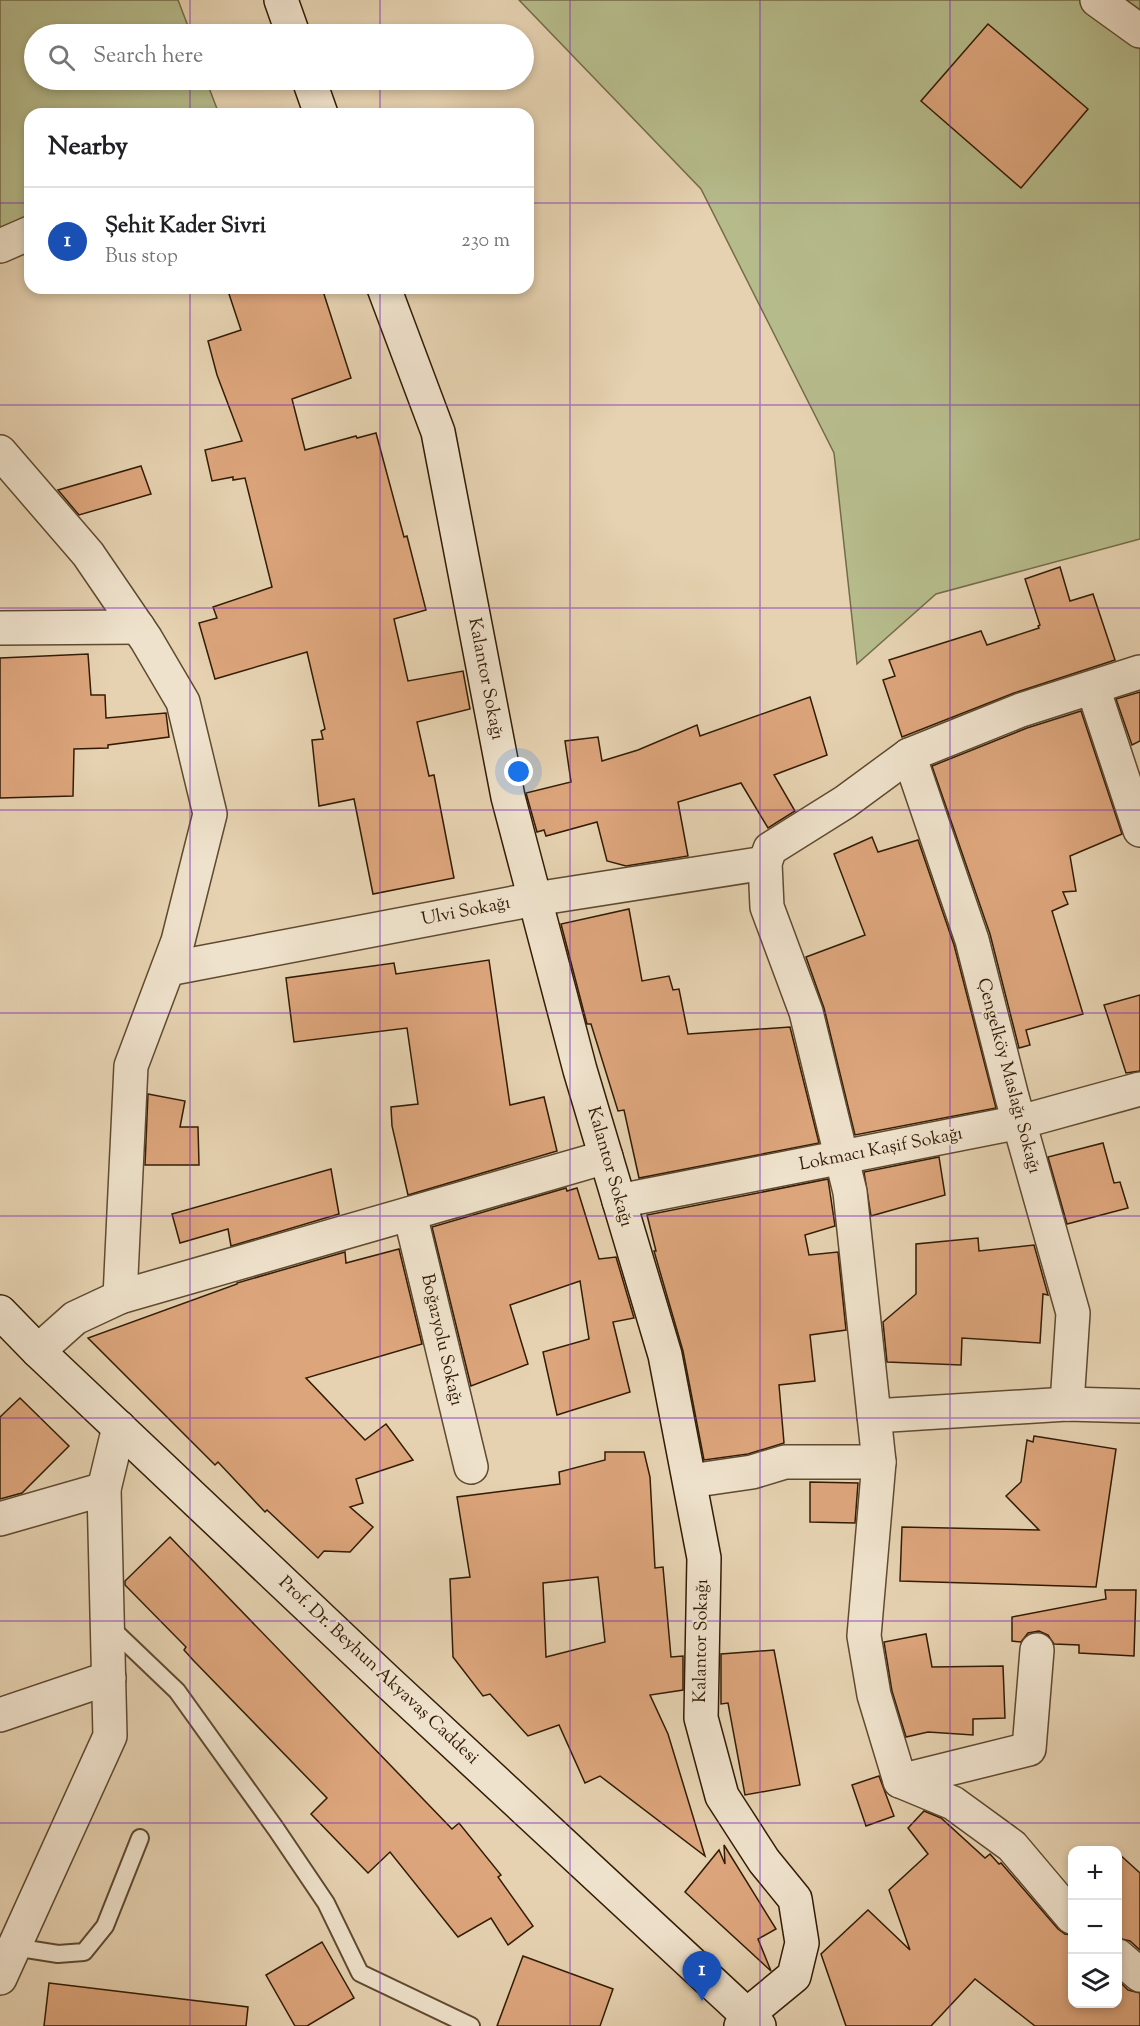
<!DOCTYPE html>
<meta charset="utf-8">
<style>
body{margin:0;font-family:"Sorts Mill Goudy",serif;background:#f2f2f2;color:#202124}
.controls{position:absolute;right:18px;bottom:18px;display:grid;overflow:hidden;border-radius:12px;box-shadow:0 3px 9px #0003}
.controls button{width:54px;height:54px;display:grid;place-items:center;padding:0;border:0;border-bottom:2px solid #e0e0e0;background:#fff;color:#202124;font:30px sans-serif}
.you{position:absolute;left:519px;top:772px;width:21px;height:21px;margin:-15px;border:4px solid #fff;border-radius:50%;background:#1a73e8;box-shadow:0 0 0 9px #1a73e833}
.badge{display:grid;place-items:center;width:39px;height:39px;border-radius:50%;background:#1a73e8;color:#fff;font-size:20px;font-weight:700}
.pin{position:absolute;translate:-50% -50px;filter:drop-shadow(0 2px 3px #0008)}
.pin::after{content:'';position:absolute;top:32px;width:21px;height:18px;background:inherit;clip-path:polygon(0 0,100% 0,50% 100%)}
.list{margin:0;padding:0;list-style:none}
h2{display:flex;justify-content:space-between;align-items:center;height:78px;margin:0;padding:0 24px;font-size:26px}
h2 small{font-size:20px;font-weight:400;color:#757577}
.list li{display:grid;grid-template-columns:39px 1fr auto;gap:18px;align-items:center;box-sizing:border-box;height:108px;padding:0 24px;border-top:2px solid #e0e0e0}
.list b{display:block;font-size:22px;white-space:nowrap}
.list p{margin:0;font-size:20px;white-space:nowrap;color:#757577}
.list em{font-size:20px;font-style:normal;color:#757577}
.icon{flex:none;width:33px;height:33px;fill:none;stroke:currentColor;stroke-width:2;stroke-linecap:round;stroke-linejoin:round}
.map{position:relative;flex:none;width:1140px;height:2026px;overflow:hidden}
.search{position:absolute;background:#fff;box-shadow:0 3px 9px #0003;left:24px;top:24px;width:510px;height:66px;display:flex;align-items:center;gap:15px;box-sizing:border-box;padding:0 21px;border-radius:33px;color:#757577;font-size:22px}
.panel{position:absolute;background:#fff;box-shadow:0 3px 9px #0003;left:24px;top:108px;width:510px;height:186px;border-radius:18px}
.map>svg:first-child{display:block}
.green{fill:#b6bb8b;stroke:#746c48;stroke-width:1.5}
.building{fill:#dda57c;stroke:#321c05;stroke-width:1.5;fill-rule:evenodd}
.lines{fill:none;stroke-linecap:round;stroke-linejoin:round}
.lane-casing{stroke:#5f4a30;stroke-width:20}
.street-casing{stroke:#5f4a30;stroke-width:36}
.secondary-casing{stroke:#321c05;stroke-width:36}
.lane{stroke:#efe2cc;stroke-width:16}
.street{stroke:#efe2cc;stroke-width:33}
.secondary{stroke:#efe2cc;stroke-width:33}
.grid{fill:none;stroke:#7b2cbf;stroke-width:1.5;stroke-opacity:0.55}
.labels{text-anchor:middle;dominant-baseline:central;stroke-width:4.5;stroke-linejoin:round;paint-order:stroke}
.street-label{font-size:18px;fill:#321c05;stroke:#efe2cc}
</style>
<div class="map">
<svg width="1140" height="2026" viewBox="0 0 1140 2026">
<rect width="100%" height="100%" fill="#e6d2b1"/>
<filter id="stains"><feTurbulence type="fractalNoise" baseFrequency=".00333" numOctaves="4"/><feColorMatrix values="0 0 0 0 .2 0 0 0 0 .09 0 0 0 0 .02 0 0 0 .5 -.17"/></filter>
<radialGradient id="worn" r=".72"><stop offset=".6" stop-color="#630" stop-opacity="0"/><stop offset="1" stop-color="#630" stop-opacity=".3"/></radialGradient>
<!-- green -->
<g class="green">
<polygon points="0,0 178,0 191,34 34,34 34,80 206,80 219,114 30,114 30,219 0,227"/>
<polygon points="519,0 1140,0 1140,539 936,594 857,664 834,453 701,189"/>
</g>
<!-- building -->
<g class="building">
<polygon points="988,24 1088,109 1021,188 921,101"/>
<polygon points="227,288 322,288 351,378 292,399 305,450 356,436 357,438 376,433 404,537 407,536 426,610 394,619 408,681 463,671 470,709 417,722 429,776 434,775 454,878 373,894 354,799 319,806 312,740 323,739 321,731 325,729 307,652 215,679 199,623 217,618 213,607 272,587 245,478 233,480 233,477 212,481 205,450 242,441 217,375 208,341 241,330"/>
<polygon points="141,466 151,494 79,515 58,490"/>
<polygon points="1060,567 1070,601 1093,594 1115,660 1014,693 902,737 883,680 895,676 889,660 981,631 987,645 1039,628 1038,626 1040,625 1025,579"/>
<polygon points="88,654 91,695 105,695 106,718 166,713 169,737 108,745 108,748 74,749 73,796 0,798 0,658"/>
<polygon points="1140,692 1140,741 1132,745 1116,699"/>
<polygon points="810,697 827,755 774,775 795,811 768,828 741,783 678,802 688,856 626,866 607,861 597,822 546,836 544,830 537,832 526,793 571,782 565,741 598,737 602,761 638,750 697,725 700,736"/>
<polygon points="1081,711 1122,834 1070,856 1076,891 1063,892 1068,904 1052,911 1083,1014 1026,1030 1030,1045 1019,1048 990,934 932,766 1027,728"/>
<polygon points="872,837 878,852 918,840 954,945 996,1108 855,1135 824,1008 806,957 865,935 834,854"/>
<polygon points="629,909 642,981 669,976 673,990 679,989 688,1034 790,1027 819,1143 639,1178 624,1110 618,1111 591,1024 587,1024 561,924"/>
<polygon points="489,960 510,1105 544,1097 557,1151 408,1195 392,1126 391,1107 418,1104 407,1028 294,1042 286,978 394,963 396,974"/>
<polygon points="1140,995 1140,1071 1126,1073 1104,1005"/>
<polygon points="148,1094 185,1101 180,1127 198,1127 199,1165 145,1165"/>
<polygon points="1103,1143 1114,1183 1120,1182 1128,1208 1067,1224 1048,1157"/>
<polygon points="939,1157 945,1195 871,1216 864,1172"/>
<polygon points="331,1169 339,1214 231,1246 228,1229 180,1243 172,1214"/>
<polygon points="828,1179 835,1226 805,1235 809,1255 838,1252 846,1330 810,1335 815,1381 779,1385 784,1443 748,1454 704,1460 683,1351 654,1251 656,1251 647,1215"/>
<polygon points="566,1188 567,1191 577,1188 599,1259 616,1257 634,1318 613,1322 630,1392 557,1415 543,1352 589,1339 580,1281 510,1305 528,1364 471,1386 432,1227"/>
<polygon points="978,1238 979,1251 1034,1245 1048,1295 1043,1294 1040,1343 962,1338 961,1365 887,1362 883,1322 916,1294 916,1244"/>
<polygon points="399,1249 422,1344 306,1378 365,1440 386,1424 413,1460 356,1479 363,1503 350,1507 373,1527 350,1552 324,1551 318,1558 267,1510 265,1512 218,1462 215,1465 88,1338 237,1284 237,1283 345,1252 346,1263"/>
<polygon points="20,1398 69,1446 22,1493 0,1499 0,1417"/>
<polygon points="1034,1436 1116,1449 1096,1587 900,1581 902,1527 1039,1530 1006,1496 1021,1482 1027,1440 1033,1442"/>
<path d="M605 1452H644L650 1477 655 1568 663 1567 671 1657 683 1656V1690L650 1695 668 1734 705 1856 600 1776 585 1783 559 1725 528 1736 490 1694 483 1696 453 1657 450 1579 470 1577 457 1497 560 1484 559 1472 605 1460ZM598 1577 605 1642 546 1657 543 1583Z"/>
<polygon points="810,1482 858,1483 855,1523 810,1522"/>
<polygon points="170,1537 452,1829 459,1823 501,1875 498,1877 533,1926 508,1945 491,1918 458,1937 390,1852 368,1873 311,1814 327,1798 193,1660 184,1650 186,1647 125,1585 125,1581"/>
<polygon points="1105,1590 1136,1590 1134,1656 1079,1653 1079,1645 1054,1644 1048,1635 1039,1631 1028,1633 1021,1642 1012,1641 1012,1617 1106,1599"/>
<polygon points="926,1634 932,1667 1003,1666 1005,1718 973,1719 973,1735 928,1732 906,1737 892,1691 884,1642"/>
<polygon points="774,1650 800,1785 745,1795 728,1703 721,1704 721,1654"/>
<polygon points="879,1776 894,1816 866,1826 852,1785"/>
<polygon points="924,1811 941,1818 985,1858 990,1854 999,1864 1001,1863 1058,1929 1065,1934 1072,1935 1072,2004 1118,2004 1118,1980 1128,1990 1140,1993 1140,2026 1035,2026 975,1979 931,2026 846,2026 821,1954 868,1910 910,1950 889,1890 928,1854 908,1828"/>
<polygon points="724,1845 776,1929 758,1939 771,1971 685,1892 719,1850 725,1864"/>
<polygon points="1118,1853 1140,1873 1140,1950 1130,1941 1118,1938"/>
<polygon points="322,1942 354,1998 307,2026 295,2026 266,1975"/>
<polygon points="523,1956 613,1989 600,2026 497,2026"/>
<polygon points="49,1983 248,2007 246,2026 44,2026"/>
</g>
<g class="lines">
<!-- lane casing -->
<g class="lane-casing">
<g id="lane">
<polyline points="109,1626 177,1691 276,1829 326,1903 360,1973 471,2026"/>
<polyline points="14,1947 58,1954 84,1952 105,1926 140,1838"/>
</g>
</g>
<!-- street casing -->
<g class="street-casing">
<g id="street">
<polyline points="1097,0 1140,31"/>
<polyline points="0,246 30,233"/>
<polyline points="0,452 88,554 146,639 183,702 210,814 178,941 131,1066 120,1297"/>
<polyline points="0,628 138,627"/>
<polyline points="1093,688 1140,830"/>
<polyline points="909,755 972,940 1012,1097 1073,1313 1067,1404"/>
<polyline points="168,969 535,899 765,863"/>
<polyline points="619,1201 1020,1122 1140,1089"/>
<polyline points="410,1214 471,1467"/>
<polyline points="38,1351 75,1318 120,1297 606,1157"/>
<polyline points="874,1416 1067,1404 1140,1406"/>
<polyline points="690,1481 752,1472 785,1462 879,1462"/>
<polyline points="0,1519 104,1489"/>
<polyline points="0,1715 109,1678"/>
<polyline points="900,1781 1029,1749 1037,1650"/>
<polyline points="1072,1917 1012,1846 953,1803 900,1781 874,1695 864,1636 879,1462 850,1192 806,1012 767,907 765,863 770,849 845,802 909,755 1021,710 1140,672"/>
<polyline points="1118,1956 1140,1975"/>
<polyline points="0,1978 110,1736 104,1489 119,1427"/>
</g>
</g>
<!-- secondary casing -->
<g class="secondary-casing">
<g id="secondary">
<polyline points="281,0 293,34"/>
<polyline points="309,80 321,114"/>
<polyline points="384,288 438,432 508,797 580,1070 665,1355 704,1558 701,1718 722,1796 764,1861 795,1899 802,1943 794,1976 748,2014 741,2026"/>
<polyline points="0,1312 38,1351 387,1681 759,2026"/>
</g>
</g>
<!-- lane -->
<use href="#lane" class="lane"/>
<!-- street -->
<use href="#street" class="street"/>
<!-- secondary -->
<use href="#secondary" class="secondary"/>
</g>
<!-- grid -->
<path class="grid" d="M190 0V34M380 0V34M570 0V2026M760 0V2026M950 0V2026M190 80V114M380 80V114M0 203H30M528 203H1140M190 288V2026M380 288V2026M0 405H1140M0 608H1140M0 810H1140M0 1013H1140M0 1216H1140M0 1418H1140M0 1621H1140M0 1823H1140"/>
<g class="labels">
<!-- street labels -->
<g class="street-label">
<text transform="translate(485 679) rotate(79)">Kalantor Sokağı</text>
<text transform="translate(466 912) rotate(-11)">Ulvi Sokağı</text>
<text transform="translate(1008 1076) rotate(75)">Çengelköy Maslağı Sokağı</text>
<text transform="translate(881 1150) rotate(-11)">Lokmacı Kaşif Sokağı</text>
<text transform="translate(609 1167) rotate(74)">Kalantor Sokağı</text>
<text transform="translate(441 1340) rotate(77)">Boğazyolu Sokağı</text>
<text transform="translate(702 1641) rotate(-89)">Kalantor Sokağı</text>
<text transform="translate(378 1671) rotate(43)">Prof. Dr. Beyhun Akyavaş Caddesi</text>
</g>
</g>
<rect width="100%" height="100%" filter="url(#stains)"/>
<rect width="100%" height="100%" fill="url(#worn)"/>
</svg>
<div class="controls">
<button>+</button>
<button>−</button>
<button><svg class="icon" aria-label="layers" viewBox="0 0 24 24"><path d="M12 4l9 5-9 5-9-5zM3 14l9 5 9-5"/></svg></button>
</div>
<div class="you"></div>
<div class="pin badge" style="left:702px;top:2001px;background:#1a4fb4">1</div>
<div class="search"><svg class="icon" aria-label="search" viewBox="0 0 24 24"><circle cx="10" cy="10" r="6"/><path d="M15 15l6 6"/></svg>Search here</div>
<section class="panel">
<h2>Nearby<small></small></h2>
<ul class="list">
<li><span class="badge" style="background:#1a4fb4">1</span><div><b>Şehit Kader Sivri</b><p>Bus stop</p></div><em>230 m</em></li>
</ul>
</section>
</div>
